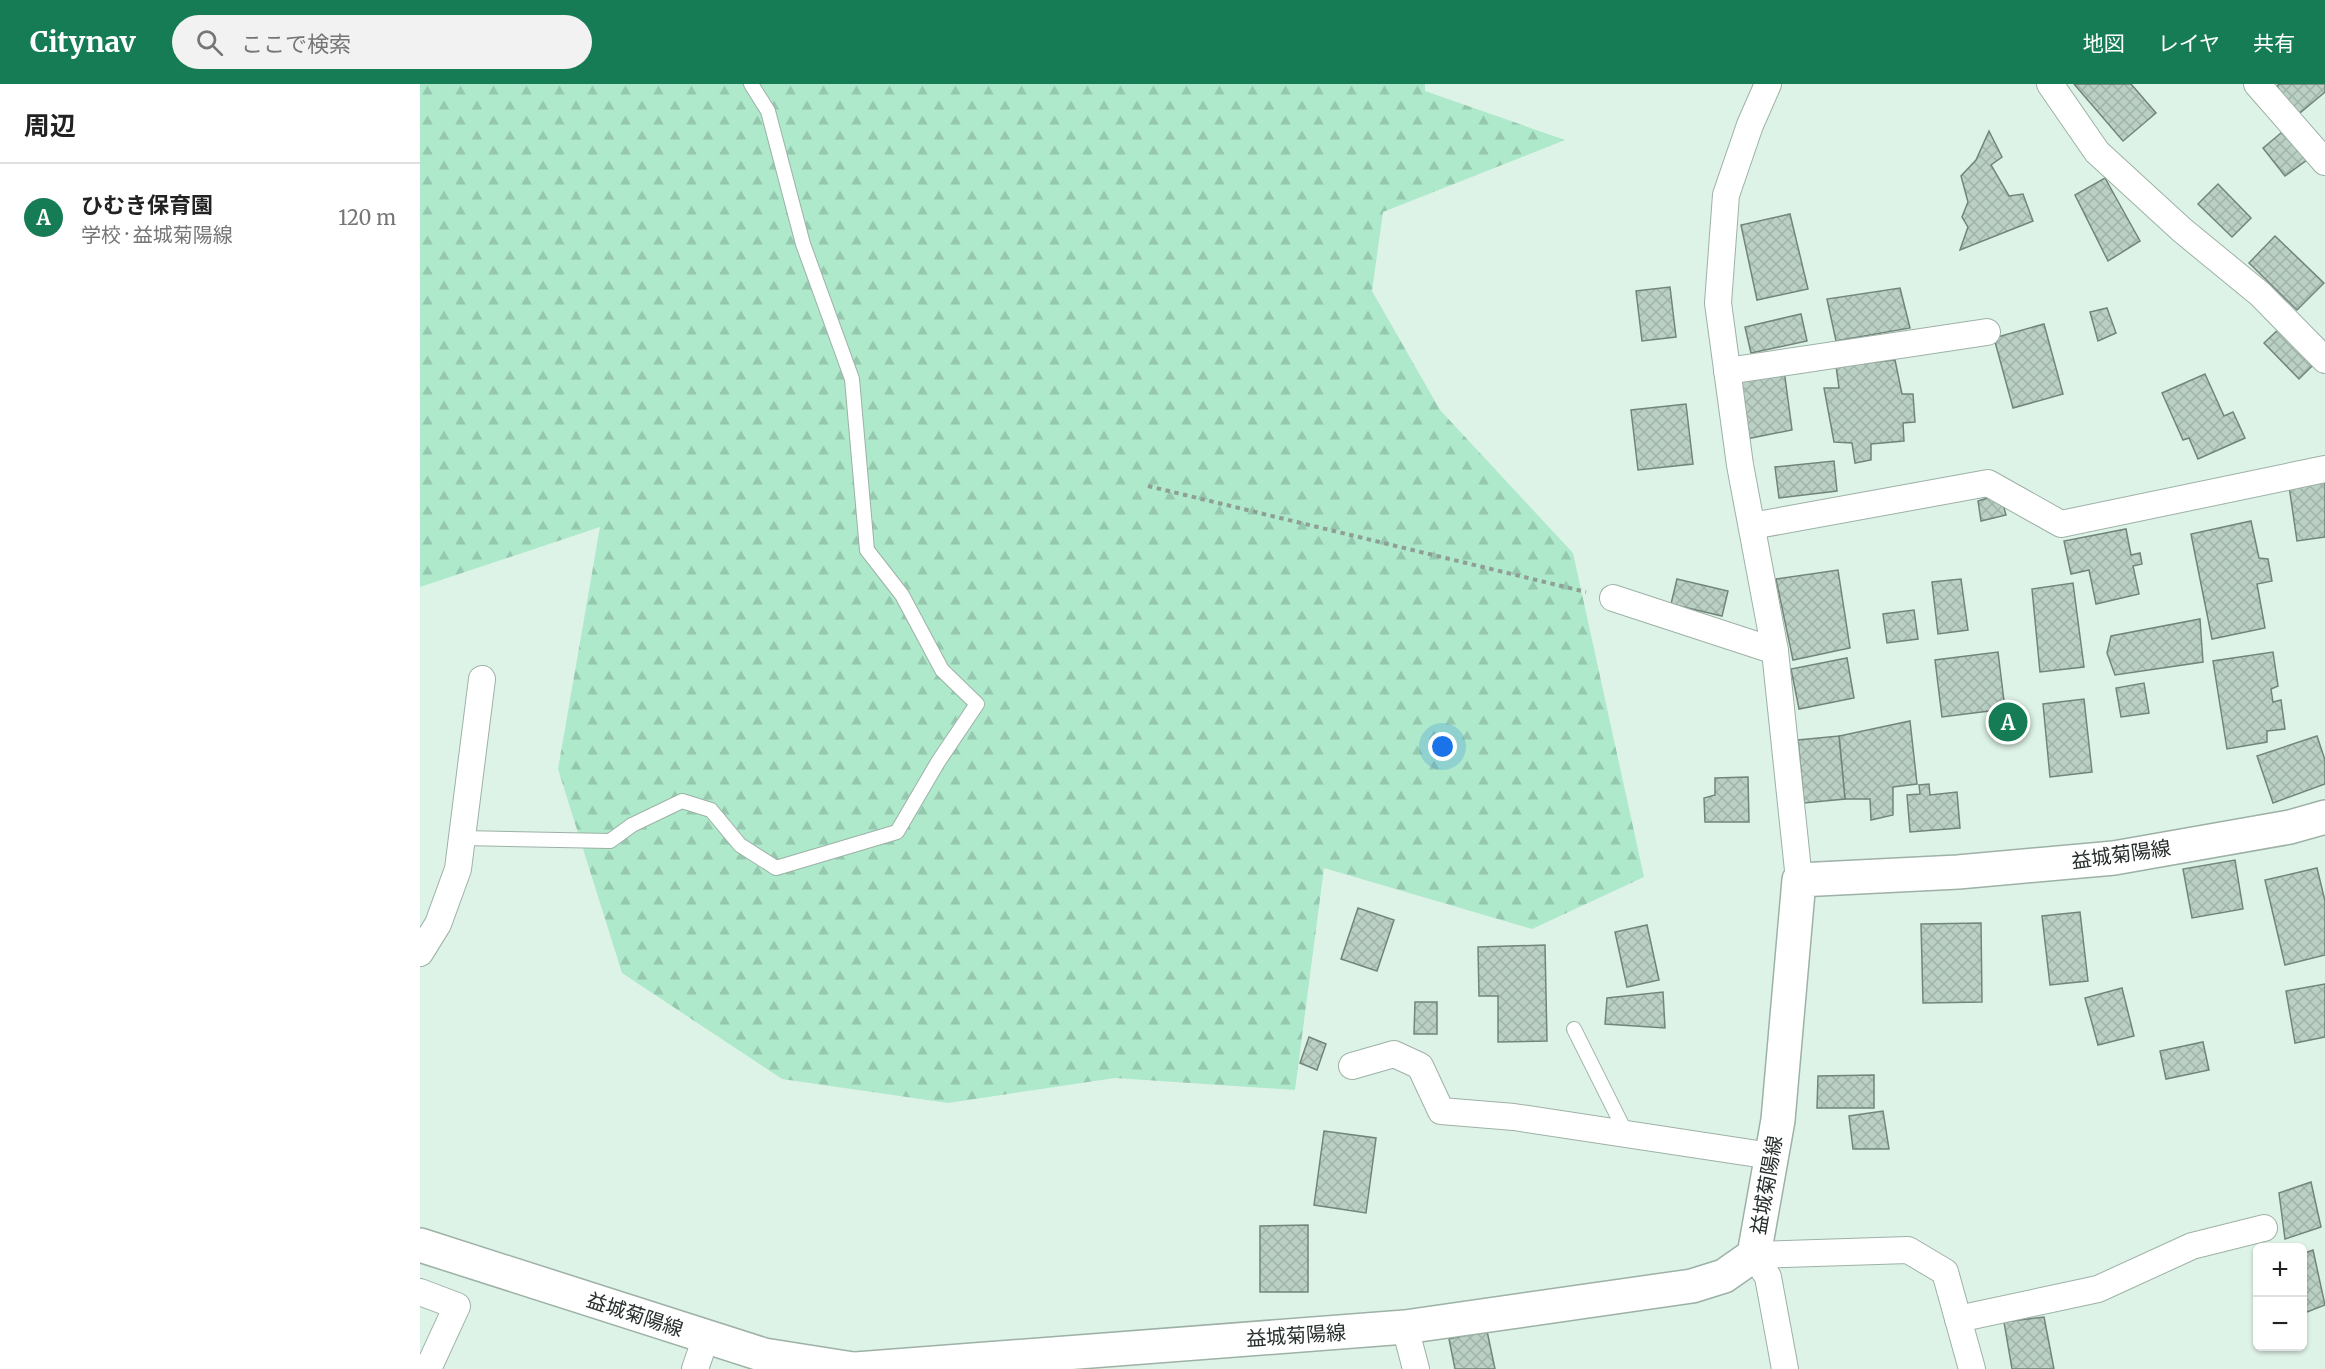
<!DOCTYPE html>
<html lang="ja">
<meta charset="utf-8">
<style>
body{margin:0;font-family:Merriweather,"Noto Sans JP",serif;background:#f2f2f2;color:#222}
.controls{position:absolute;right:18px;bottom:18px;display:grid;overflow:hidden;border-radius:9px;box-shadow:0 2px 4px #0004}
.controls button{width:54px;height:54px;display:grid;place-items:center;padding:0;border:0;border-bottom:2px solid #e0e0e0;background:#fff;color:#222;font:30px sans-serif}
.you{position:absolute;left:1023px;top:663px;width:21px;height:21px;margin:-15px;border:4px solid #fff;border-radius:50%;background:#1a73e8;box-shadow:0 0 0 9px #1a73e833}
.badge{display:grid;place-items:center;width:39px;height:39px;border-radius:50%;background:#167c55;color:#fff;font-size:20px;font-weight:700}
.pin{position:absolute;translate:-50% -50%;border:3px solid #fff;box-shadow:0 2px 6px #0006}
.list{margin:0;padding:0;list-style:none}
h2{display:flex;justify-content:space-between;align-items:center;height:78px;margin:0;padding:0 24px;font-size:26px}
h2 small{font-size:20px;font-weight:400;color:#767676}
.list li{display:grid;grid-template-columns:39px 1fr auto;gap:18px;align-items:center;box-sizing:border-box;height:108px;padding:0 24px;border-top:2px solid #e0e0e0}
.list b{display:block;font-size:22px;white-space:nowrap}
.list p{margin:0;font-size:20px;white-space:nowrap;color:#767676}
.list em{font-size:20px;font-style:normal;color:#767676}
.icon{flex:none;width:33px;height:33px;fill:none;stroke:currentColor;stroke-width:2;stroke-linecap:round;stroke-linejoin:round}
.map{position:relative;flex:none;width:1905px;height:1285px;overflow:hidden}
header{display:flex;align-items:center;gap:36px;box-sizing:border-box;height:84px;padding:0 30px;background:#167c55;color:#fff}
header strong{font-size:28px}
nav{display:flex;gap:33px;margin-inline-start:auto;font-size:21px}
.search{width:420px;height:54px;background:#f2f2f2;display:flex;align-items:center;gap:15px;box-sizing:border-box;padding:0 21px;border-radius:33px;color:#767676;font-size:22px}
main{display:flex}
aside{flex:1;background:#fff}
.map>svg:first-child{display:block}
.forest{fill:url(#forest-firs)}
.building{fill:url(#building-cross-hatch);stroke:#72857a;stroke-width:1.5}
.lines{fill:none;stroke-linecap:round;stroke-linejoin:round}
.lane-casing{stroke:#9db1a6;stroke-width:16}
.street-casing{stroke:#9db1a6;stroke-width:28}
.secondary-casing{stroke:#9db1a6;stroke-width:36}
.path{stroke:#909f96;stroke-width:4;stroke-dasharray:4.5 4.5;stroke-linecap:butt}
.lane{stroke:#fff;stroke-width:14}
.street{stroke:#fff;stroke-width:26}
.secondary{stroke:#fff;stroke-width:33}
.labels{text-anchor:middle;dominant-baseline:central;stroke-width:6;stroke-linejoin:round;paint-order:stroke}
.street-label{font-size:20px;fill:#272f2b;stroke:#fff}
</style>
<header>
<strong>Citynav</strong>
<div class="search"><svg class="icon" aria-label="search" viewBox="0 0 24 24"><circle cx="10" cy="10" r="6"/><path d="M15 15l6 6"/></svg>ここで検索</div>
<nav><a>地図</a><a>レイヤ</a><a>共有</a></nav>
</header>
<main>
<aside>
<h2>周辺<small></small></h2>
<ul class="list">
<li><span class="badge">A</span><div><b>ひむき保育園</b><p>学校 · 益城菊陽線</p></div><em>120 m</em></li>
</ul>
</aside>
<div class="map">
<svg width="1905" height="1285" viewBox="0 0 1905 1285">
<defs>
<pattern id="forest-firs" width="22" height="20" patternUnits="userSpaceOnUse" patternTransform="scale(1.5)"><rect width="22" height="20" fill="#ade9ca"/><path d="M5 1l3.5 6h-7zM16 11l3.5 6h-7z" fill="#95c8ae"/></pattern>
<pattern id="building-cross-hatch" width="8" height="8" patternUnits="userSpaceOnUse" patternTransform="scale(1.5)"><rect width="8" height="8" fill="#bbd0c5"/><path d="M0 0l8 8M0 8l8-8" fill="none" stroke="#a1b3a9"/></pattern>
</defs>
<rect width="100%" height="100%" fill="#def3e7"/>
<!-- forest -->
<polygon class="forest" points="0,0 1005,0 1005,7 1145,56 963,128 952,207 1020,326 1153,469 1224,793 1112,845 904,784 875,1006 695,994 528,1019 362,995 202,889 138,685 180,443 0,503"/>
<!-- building -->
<g class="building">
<polygon points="1654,0 1711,0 1736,29 1703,57"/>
<polygon points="1859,0 1905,0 1905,8 1875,33 1857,2"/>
<polygon points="1867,44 1891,73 1865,92 1843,64"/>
<polygon points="1569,47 1582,73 1571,81 1589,112 1603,110 1613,137 1540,166 1548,143 1542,133 1548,118 1541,92 1556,76"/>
<polygon points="1685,94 1720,157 1688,177 1655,111"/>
<polygon points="1798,100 1831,134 1812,153 1778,120"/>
<polygon points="1370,130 1388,205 1337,216 1321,141"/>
<polygon points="1855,152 1904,199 1877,226 1829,179"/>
<polygon points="1250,203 1256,253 1222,257 1216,207"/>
<polygon points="1480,204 1490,244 1416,257 1407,215"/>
<polygon points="1687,224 1696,249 1678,257 1670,228"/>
<polygon points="1381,230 1387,257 1331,269 1325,243"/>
<polygon points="1624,240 1643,310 1593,324 1574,254"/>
<polygon points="1862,242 1896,278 1879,295 1844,259"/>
<polygon points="1475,276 1482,310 1493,310 1495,338 1483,339 1484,357 1451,360 1451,376 1435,379 1432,359 1414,358 1404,304 1419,304 1416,282"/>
<polygon points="1364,286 1372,346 1326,355 1317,293"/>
<polygon points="1785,290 1804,332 1813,328 1825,354 1778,375 1769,354 1763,356 1742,309"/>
<polygon points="1266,320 1273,380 1218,386 1211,326"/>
<polygon points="1414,377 1417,407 1359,414 1355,383"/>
<polygon points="1905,396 1905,453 1877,457 1869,402"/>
<polygon points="1580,410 1586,431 1561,437 1558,417"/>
<polygon points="1831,437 1839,474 1848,475 1852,497 1837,500 1845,544 1792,555 1771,450"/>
<polygon points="1706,445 1711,471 1720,469 1722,480 1713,482 1719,510 1676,520 1669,486 1651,490 1644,457"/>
<polygon points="1418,486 1430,564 1373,576 1356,495"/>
<polygon points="1257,495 1308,507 1302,532 1251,520"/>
<polygon points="1541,495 1548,546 1518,550 1512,498"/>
<polygon points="1653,499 1664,583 1620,588 1612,505"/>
<polygon points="1494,526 1498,555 1467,559 1463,530"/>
<polygon points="1780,535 1783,578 1695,591 1687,569 1691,552"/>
<polygon points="1578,568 1585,625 1522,633 1515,576"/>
<polygon points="1853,568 1858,602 1851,605 1853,618 1861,616 1865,645 1847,647 1847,658 1807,665 1793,577"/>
<polygon points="1427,574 1434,614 1379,625 1371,585"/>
<polygon points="1724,599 1729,629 1701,633 1696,604"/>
<polygon points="1664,615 1672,688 1630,693 1623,620"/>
<polygon points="1490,637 1497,700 1473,703 1473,731 1451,736 1450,715 1425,715 1419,652"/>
<polygon points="1419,652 1425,715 1384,719 1378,656"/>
<polygon points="1897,652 1905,676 1905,700 1853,719 1837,672"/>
<polygon points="1328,693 1329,738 1285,738 1284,714 1295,711 1295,694"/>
<polygon points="1509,700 1510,711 1537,708 1540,744 1490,748 1487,711 1500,710 1499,701"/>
<polygon points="1815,776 1823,825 1772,834 1763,785"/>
<polygon points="1897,784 1905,817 1905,871 1865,881 1845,796"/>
<polygon points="938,824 974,836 957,887 921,875"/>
<polygon points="1660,828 1668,897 1630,901 1622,832"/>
<polygon points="1561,839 1562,918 1503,919 1501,840"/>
<polygon points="1227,841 1239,896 1207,903 1195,848"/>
<polygon points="1125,861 1127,957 1078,958 1078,912 1059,912 1058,863"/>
<polygon points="1905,900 1905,953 1875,959 1866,907"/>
<polygon points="1702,904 1714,952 1678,961 1665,914"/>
<polygon points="1243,908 1245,944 1185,940 1187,914"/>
<polygon points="995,918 1017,918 1017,950 994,950"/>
<polygon points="889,953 906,960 897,986 880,979"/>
<polygon points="1783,958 1789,986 1746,995 1740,967"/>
<polygon points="1454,991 1454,1024 1397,1024 1398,992"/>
<polygon points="1463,1027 1469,1065 1433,1065 1429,1032"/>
<polygon points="904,1047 956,1054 946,1129 894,1121"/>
<polygon points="1891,1098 1901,1143 1865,1155 1859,1109"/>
<polygon points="888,1141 888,1208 840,1208 840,1142"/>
<polygon points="1893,1166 1905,1221 1882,1230 1882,1170"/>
<polygon points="1624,1233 1634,1285 1592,1285 1584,1238"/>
<polygon points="1067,1247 1075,1285 1035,1285 1029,1255"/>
</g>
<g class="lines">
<!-- lane casing -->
<g class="lane-casing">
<g id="lane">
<polyline points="42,754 190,757 212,741 262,717 291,726 320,761 356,784 477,748 518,678 557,620 522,586 482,511 447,466 432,295 383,160 348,27 331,0"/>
<polyline points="1154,945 1207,1051"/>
</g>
</g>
<!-- street casing -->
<g class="street-casing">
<g id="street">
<polyline points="1348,0 1330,41 1306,111 1298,219 1320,381 1355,567 1379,796"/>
<polyline points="1630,0 1677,68 1762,146 1840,210 1905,276"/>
<polyline points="1837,0 1905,78"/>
<polyline points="1307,287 1567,248"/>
<polyline points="1332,442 1568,399 1641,440 1905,385"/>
<polyline points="1193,514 1355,567"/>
<polyline points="0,869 18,840 38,785 62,595"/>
<polyline points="932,982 974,970 1000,982 1021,1027 1094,1033 1351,1072"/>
<polyline points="1334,1171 1488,1166 1525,1188 1552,1285"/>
<polyline points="1334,1171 1348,1193 1365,1285"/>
<polyline points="0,1208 37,1222 8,1285"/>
<polyline points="1538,1235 1678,1205 1772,1162 1844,1144"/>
<polyline points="985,1243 996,1285"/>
<polyline points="275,1285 286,1253"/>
</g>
</g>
<!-- secondary casing -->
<g class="secondary-casing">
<g id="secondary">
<polyline points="0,1161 344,1271 433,1285"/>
<polyline points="436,1285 985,1243 1272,1202 1304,1192 1334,1171 1358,1036 1379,796 1538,788 1694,774 1870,743 1905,733"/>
</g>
</g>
<!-- path -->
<polyline class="path" points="728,402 1166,508"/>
<!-- lane -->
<use href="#lane" class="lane"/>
<!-- street -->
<use href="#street" class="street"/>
<!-- secondary -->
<use href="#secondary" class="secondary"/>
</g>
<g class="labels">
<!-- street labels -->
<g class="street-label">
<text transform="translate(1701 770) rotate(-8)">益城菊陽線</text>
<text transform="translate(1346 1101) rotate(-80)">益城菊陽線</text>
<text transform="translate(215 1230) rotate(18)">益城菊陽線</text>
<text transform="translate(876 1251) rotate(-4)">益城菊陽線</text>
</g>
</g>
</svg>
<div class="controls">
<button>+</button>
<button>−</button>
</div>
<div class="you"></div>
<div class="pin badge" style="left:1588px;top:638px">A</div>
</div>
</main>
